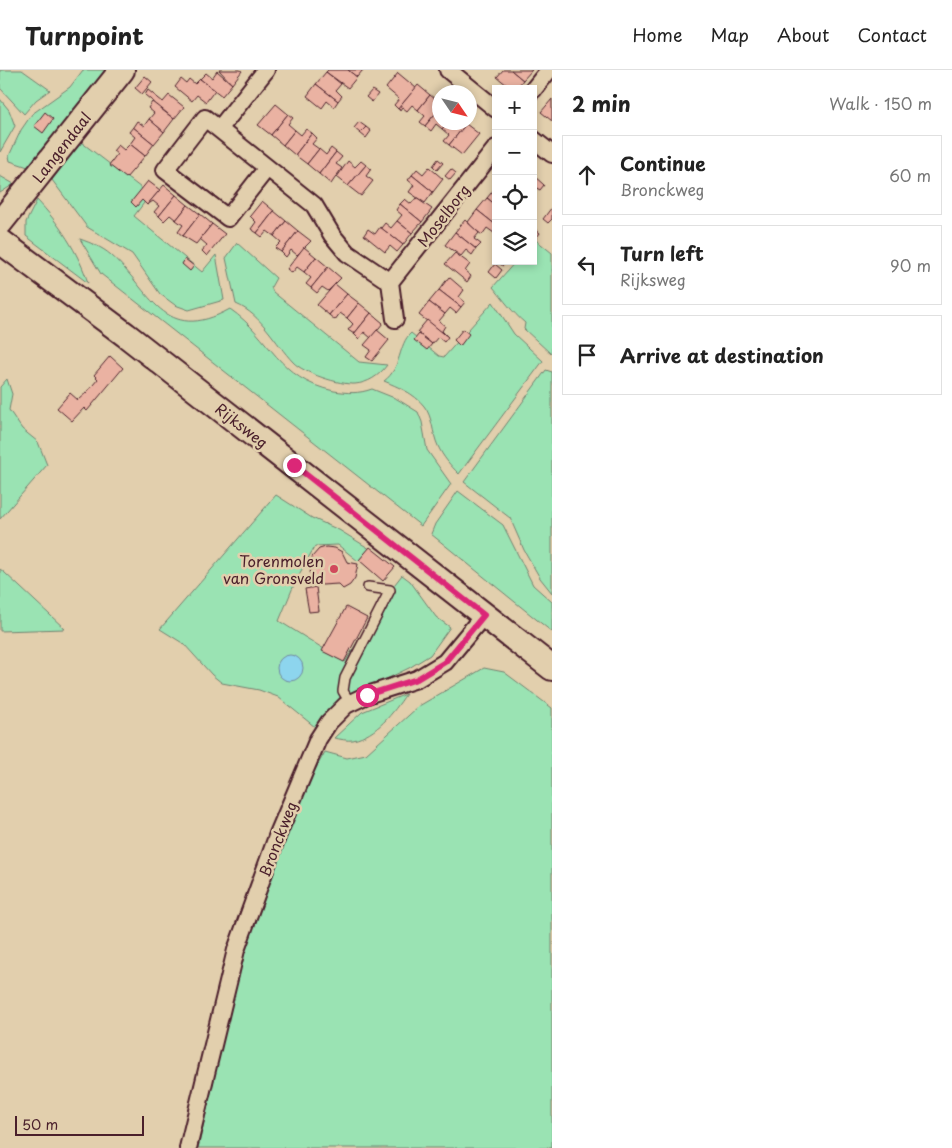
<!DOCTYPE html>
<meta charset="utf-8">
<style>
body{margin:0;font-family:"Playpen Sans",sans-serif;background:#f2f2f2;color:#222}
.controls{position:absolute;right:15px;top:15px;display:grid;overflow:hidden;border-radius:0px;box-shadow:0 2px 8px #0003}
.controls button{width:45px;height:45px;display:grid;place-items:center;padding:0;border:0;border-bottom:1px solid #e0e0e0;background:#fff;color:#222;font:25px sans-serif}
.compass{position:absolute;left:432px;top:15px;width:45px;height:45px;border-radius:50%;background:#fff;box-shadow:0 2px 8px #0003;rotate:125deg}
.scale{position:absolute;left:15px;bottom:12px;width:129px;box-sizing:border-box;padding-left:5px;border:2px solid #4a1f2b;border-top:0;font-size:14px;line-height:18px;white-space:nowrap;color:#4a1f2b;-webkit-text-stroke:4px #e2cfad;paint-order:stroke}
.stop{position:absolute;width:15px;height:15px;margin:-11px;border:4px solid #db2777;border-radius:50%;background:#fff}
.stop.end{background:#db2777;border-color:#fff;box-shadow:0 1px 5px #0008}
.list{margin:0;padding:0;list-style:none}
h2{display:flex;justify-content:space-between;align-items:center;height:65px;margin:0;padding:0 20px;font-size:21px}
h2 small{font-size:16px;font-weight:400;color:#767676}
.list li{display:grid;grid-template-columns:32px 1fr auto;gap:15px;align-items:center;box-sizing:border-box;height:80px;margin:0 10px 10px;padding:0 10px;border:1px solid #e0e0e0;border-radius:0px}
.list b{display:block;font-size:19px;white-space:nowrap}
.list p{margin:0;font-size:16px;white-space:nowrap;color:#767676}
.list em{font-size:16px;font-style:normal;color:#767676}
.icon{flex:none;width:28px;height:28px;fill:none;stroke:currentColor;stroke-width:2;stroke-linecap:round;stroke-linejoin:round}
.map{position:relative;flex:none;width:552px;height:1078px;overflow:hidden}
header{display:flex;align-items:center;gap:30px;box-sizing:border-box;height:70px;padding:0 25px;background:#fff;border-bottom:1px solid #e0e0e0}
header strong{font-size:24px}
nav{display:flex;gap:28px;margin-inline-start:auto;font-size:18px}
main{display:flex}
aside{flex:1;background:#fff}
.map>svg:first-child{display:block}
.green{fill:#9ae3b3;stroke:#72816f}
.water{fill:#8dd5ee;stroke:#728ca0}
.building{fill:#eab2a2;stroke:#4a1f2b}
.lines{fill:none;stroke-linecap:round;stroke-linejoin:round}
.lane-casing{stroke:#4a1f2b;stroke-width:12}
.street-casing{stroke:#4a1f2b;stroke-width:20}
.secondary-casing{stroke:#4a1f2b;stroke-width:28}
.lane{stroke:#e2cfad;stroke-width:9}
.street{stroke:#e2cfad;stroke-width:16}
.secondary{stroke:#e2cfad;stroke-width:24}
.route{stroke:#db2777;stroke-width:6}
.poi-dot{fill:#d1495b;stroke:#e2cfad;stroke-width:2}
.labels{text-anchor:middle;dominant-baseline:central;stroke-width:5;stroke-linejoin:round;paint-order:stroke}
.street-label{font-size:15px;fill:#4a1f2b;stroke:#e2cfad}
.poi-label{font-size:15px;fill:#4a1f2b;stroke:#e2cfad;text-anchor:end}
</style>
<header>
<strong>Turnpoint</strong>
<nav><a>Home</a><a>Map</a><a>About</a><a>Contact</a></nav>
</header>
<main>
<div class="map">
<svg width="552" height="1078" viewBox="0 0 552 1078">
<rect width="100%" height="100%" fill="#e2cfad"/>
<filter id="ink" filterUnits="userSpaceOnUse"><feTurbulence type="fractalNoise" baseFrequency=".02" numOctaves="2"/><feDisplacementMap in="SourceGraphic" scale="10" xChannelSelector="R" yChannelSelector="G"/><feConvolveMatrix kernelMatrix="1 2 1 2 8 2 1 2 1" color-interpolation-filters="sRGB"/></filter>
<g filter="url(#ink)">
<!-- green -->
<g class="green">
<polygon points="0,0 22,0 50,20 36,30 24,44 0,18"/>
<polygon points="83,0 109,0 28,97 10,91 9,86 21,60 32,44 70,17"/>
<polygon points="0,29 9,40 15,56 0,82"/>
<polygon points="81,72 145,121 144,133 134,146 202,202 216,185 224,230 189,240 175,235 160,224 132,184 87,157 52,110"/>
<polygon points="0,106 14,114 0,123"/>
<path d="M37 130C58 152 79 183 88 213L26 166V152Z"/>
<path d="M80 169C91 173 102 177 111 185 151 220 163 276 230 239 272 268 277 309 334 321 348 323 358 324 372 319L397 329 418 342 422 352 427 380 451 414 421 456 101 204Z"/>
<path d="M536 170 552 183V281L550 283 524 259 525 253C512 242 504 230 493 217L516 191H533V172Z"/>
<path d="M237 173 276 208 271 217 273 222 359 292 387 295C379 306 368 313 355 314 340 315 303 303 293 292 275 273 262 245 236 234L226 188Z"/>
<path d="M493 232 514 264 543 291 459 404C450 395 443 387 438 376 432 363 433 347 424 336 414 323 398 317 384 311 402 298 398 274 411 263L439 286 444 287Z"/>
<polygon points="546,300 552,302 552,523 540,508 524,480 510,448 464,412"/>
<polygon points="7,309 12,324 9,340 22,359 38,372 47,395 0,449 0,317"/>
<polygon points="458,421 503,455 533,515 552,532 552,562 431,464 435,454"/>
<polygon points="276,425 312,448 339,460 370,479 358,491 338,475 315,476 296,510 279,551 345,592 384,528 402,505 410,511 436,547 450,557 430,585 409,598 337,633 315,657 278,627 259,620 222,613 212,605 184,574 160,559"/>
<polygon points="0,499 5,503 65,559 0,561"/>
<path d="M484 598 504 602 552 638V1078H198C230 946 254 800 325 682L347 688 366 684 419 636Z"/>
<path d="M406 624C393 643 377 665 353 670 347 671 340 669 334 668L362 642Z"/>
</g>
<!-- water -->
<circle class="water" cx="290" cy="598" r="13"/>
<!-- building -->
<g class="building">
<polygon points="219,0 240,0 242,1 232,14"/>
<polygon points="328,0 348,0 357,7 348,18 326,2"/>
<polygon points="348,0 363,0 357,7"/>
<polygon points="503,0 511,0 523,10 516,19 512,19 497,7"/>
<polygon points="511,0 532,0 523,10"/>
<polygon points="217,1 232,14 222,26 200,9 206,3 212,8"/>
<polygon points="326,2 341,14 336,20 342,26 338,31 316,14"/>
<polygon points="398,3 416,18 398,39 394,35 399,29 386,18"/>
<polygon points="145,6 152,12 142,24 135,18"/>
<polygon points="181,9 186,13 189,9 195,14 200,9 215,20 206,32 197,25 192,31 175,17"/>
<polygon points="316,14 338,31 334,37 327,31 322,38 307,26"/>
<polygon points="418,15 430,25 418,40 412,35 407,41 402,37 400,40 398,39"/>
<polygon points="148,20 163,32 169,25 184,37 174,49 145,25"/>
<polygon points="372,20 378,24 372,32 366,27"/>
<polygon points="430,25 440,33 440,38 425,56 420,52 425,46 418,40"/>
<polygon points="552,29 552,51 541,42"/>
<polygon points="152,32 174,49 164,62 149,49 154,43 148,38"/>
<polygon points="276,34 288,44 271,65 258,55"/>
<polygon points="440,38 440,52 448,52 442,59 436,54 431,61 425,56"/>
<polygon points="45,42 53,49 43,63 34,56"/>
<polygon points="288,44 293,48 288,54 295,60 283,75 271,65"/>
<polygon points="149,49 164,62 154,74 133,57 137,51 144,56"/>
<polygon points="359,52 366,57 360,63 354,58"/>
<polygon points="448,52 466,54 449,75 444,71 449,65 442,59"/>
<polygon points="466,54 479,64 462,85 449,75"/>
<polygon points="133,57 154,74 145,86 130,74 135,67 129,62"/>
<polygon points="366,57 371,61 366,68 360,63"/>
<polygon points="306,59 312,63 295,85 283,75 295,60 301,65"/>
<polygon points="312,63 317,68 312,74 319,79 307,94 295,85"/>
<polygon points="130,74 145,86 126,108 109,95 117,84 113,81 118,75 124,80"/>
<polygon points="331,78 336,82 319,104 307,94 319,79 326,85"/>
<polygon points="336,82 342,87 336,94 342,98 331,114 319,104"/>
<polygon points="438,89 443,93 437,100 433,96"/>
<polygon points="348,91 355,97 361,91 366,95 348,116 337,107"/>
<polygon points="366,95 371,99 366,106 373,111 361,126 348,116"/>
<polygon points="429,97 443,109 433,122 412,105 417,99 423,104"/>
<polygon points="451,99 456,103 450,110 445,106"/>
<polygon points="412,105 433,122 425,133 409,122 414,115 408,110"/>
<polygon points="533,105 544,115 540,120 533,116"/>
<polygon points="148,111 160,120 147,135 142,130 136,137 131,132"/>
<polygon points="164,115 176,125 159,146 154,142 159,136 153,131 147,135"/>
<polygon points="496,117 496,135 487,128"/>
<polygon points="176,125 188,135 176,150 170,145 164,151 159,146"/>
<polygon points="416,128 432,139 422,152 400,134 405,129 411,134"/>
<polygon points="487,128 496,135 496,155 477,140"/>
<polygon points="262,131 274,141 257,163 251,159 256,152 250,146"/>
<polygon points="400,134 422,152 412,163 397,151 402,145 396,140"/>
<polygon points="188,135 200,144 183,166 178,162 183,155 176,150"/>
<polygon points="552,137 552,149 548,153 543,149"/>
<polygon points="477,140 496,155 494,163 487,158 482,165 471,156 468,152"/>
<polygon points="274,141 286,151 274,166 267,161 262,167 257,163"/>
<polygon points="200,144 212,154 196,174 183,166"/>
<polygon points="465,150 479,163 474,169 481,174 476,179 455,162"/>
<polygon points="286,151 298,161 281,182 275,178 281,172 274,166"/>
<polygon points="397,151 412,163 403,175 381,158 385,153 391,158"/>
<polygon points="212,154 225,164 207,186 202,181 207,175 200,169"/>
<polygon points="380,157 403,175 397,182 390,176 385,182 364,165 368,159 375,164"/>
<polygon points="535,159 540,163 535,170 533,168"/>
<polygon points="298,161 311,171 297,185 291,180 286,187 281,182"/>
<polygon points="455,162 476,179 472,185 466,180 461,186 445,175"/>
<polygon points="304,177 316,187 304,202 297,197 292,203 287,199"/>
<polygon points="455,183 470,194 465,201 471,206 467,212 445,194"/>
<polygon points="316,187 328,197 311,218 306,214 311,208 304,202"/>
<polygon points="185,189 194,196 190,201 182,194"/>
<polygon points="496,191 506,191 503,196"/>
<polygon points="495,194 502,200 496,208 489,202"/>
<polygon points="328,197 341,208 328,221 322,217 317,223 311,218"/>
<polygon points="449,207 464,220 459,227 465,232 461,237 439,220"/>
<polygon points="335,214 347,224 329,245 317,235"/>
<polygon points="439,220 461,237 456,243 450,238 445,244 429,232"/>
<polygon points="347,224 359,233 347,248 340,243 335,250 329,245"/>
<polygon points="429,232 445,244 439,251 445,256 442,261 448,267 419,245"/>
<polygon points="359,233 371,243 354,264 348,260 353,254 347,248"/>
<polygon points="371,243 383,253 371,268 364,262 359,269 354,264"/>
<polygon points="427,250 448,267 444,272 438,267 432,274 417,262"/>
<polygon points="463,259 469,264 460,276 454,270"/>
<polygon points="377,260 389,270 372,291 366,287 371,280 364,275"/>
<polygon points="419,264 432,274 427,280 414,270"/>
<polygon points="110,286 123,298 87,341 84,338 72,351 57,338 70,323 78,330 87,322 98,309 94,305"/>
<polygon points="326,477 335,478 342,482 347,492 358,494 355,508 350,515 343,519 338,514 322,515 310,504 312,487 319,479"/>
<polygon points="370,477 395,497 383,511 359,490"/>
<polygon points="316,517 319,541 309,542 305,519"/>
<polygon points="346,537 367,548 344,592 322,581"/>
</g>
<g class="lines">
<!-- lane casing -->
<g class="lane-casing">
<polyline id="lane" points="350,633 343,621 345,608 390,520 368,517"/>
</g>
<!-- street casing -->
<g class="street-casing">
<g id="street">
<polyline points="448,0 496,39"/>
<polyline points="533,20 549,0"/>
<polyline points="220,58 266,0"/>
<polyline points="533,69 552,84"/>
<polyline points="267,98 228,148 165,100 205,48 314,135 332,165 347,183 390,212"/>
<polyline points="395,249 390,212 496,78"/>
<polyline points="188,1078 236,880 278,764 318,669 329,652 346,635 367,625 417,609 445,592 484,545"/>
</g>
</g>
<!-- secondary casing -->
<g class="secondary-casing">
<g id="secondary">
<polyline points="0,153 122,0"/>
<polyline points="0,171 126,265 552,598"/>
</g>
</g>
<!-- lane -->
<use href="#lane" class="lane"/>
<!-- street -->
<use href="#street" class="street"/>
<!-- secondary -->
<use href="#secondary" class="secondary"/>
</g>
</g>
<g class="lines" filter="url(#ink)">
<!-- route -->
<polyline class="route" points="294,395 484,545 445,592 417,609 367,625"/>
</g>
<!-- markers -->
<circle class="poi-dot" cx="334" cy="499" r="5"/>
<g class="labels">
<!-- street labels -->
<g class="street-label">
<text transform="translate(61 77) rotate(-52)">Langendaal</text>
<text transform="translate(443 145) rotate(-52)">Moselborg</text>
<text transform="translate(242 355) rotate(38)">Rijksweg</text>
<text transform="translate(277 769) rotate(-69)">Bronckweg</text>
</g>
<!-- poi labels -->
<g class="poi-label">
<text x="324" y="490">Torenmolen<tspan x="324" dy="17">van Gronsveld</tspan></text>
</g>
</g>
</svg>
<div class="controls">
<button>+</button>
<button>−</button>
<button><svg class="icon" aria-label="locate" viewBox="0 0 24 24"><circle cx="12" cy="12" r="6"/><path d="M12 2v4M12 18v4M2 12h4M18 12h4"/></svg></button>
<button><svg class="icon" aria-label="layers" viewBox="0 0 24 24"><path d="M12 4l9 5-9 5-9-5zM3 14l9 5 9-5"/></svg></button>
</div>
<svg class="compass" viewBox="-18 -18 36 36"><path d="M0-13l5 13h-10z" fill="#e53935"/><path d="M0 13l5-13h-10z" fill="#767676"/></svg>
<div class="scale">50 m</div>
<div class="stop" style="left:367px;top:625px"></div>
<div class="stop end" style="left:294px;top:395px"></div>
</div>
<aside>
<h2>2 min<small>Walk · 150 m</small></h2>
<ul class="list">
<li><svg class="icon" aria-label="ahead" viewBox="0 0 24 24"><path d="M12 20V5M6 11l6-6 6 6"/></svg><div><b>Continue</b><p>Bronckweg</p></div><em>60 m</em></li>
<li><svg class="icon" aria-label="left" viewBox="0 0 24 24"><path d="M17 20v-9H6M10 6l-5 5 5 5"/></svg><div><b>Turn left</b><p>Rijksweg</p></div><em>90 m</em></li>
<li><svg class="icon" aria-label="arrive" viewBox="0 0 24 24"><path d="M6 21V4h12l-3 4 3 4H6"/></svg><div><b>Arrive at destination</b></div></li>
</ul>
</aside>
</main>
